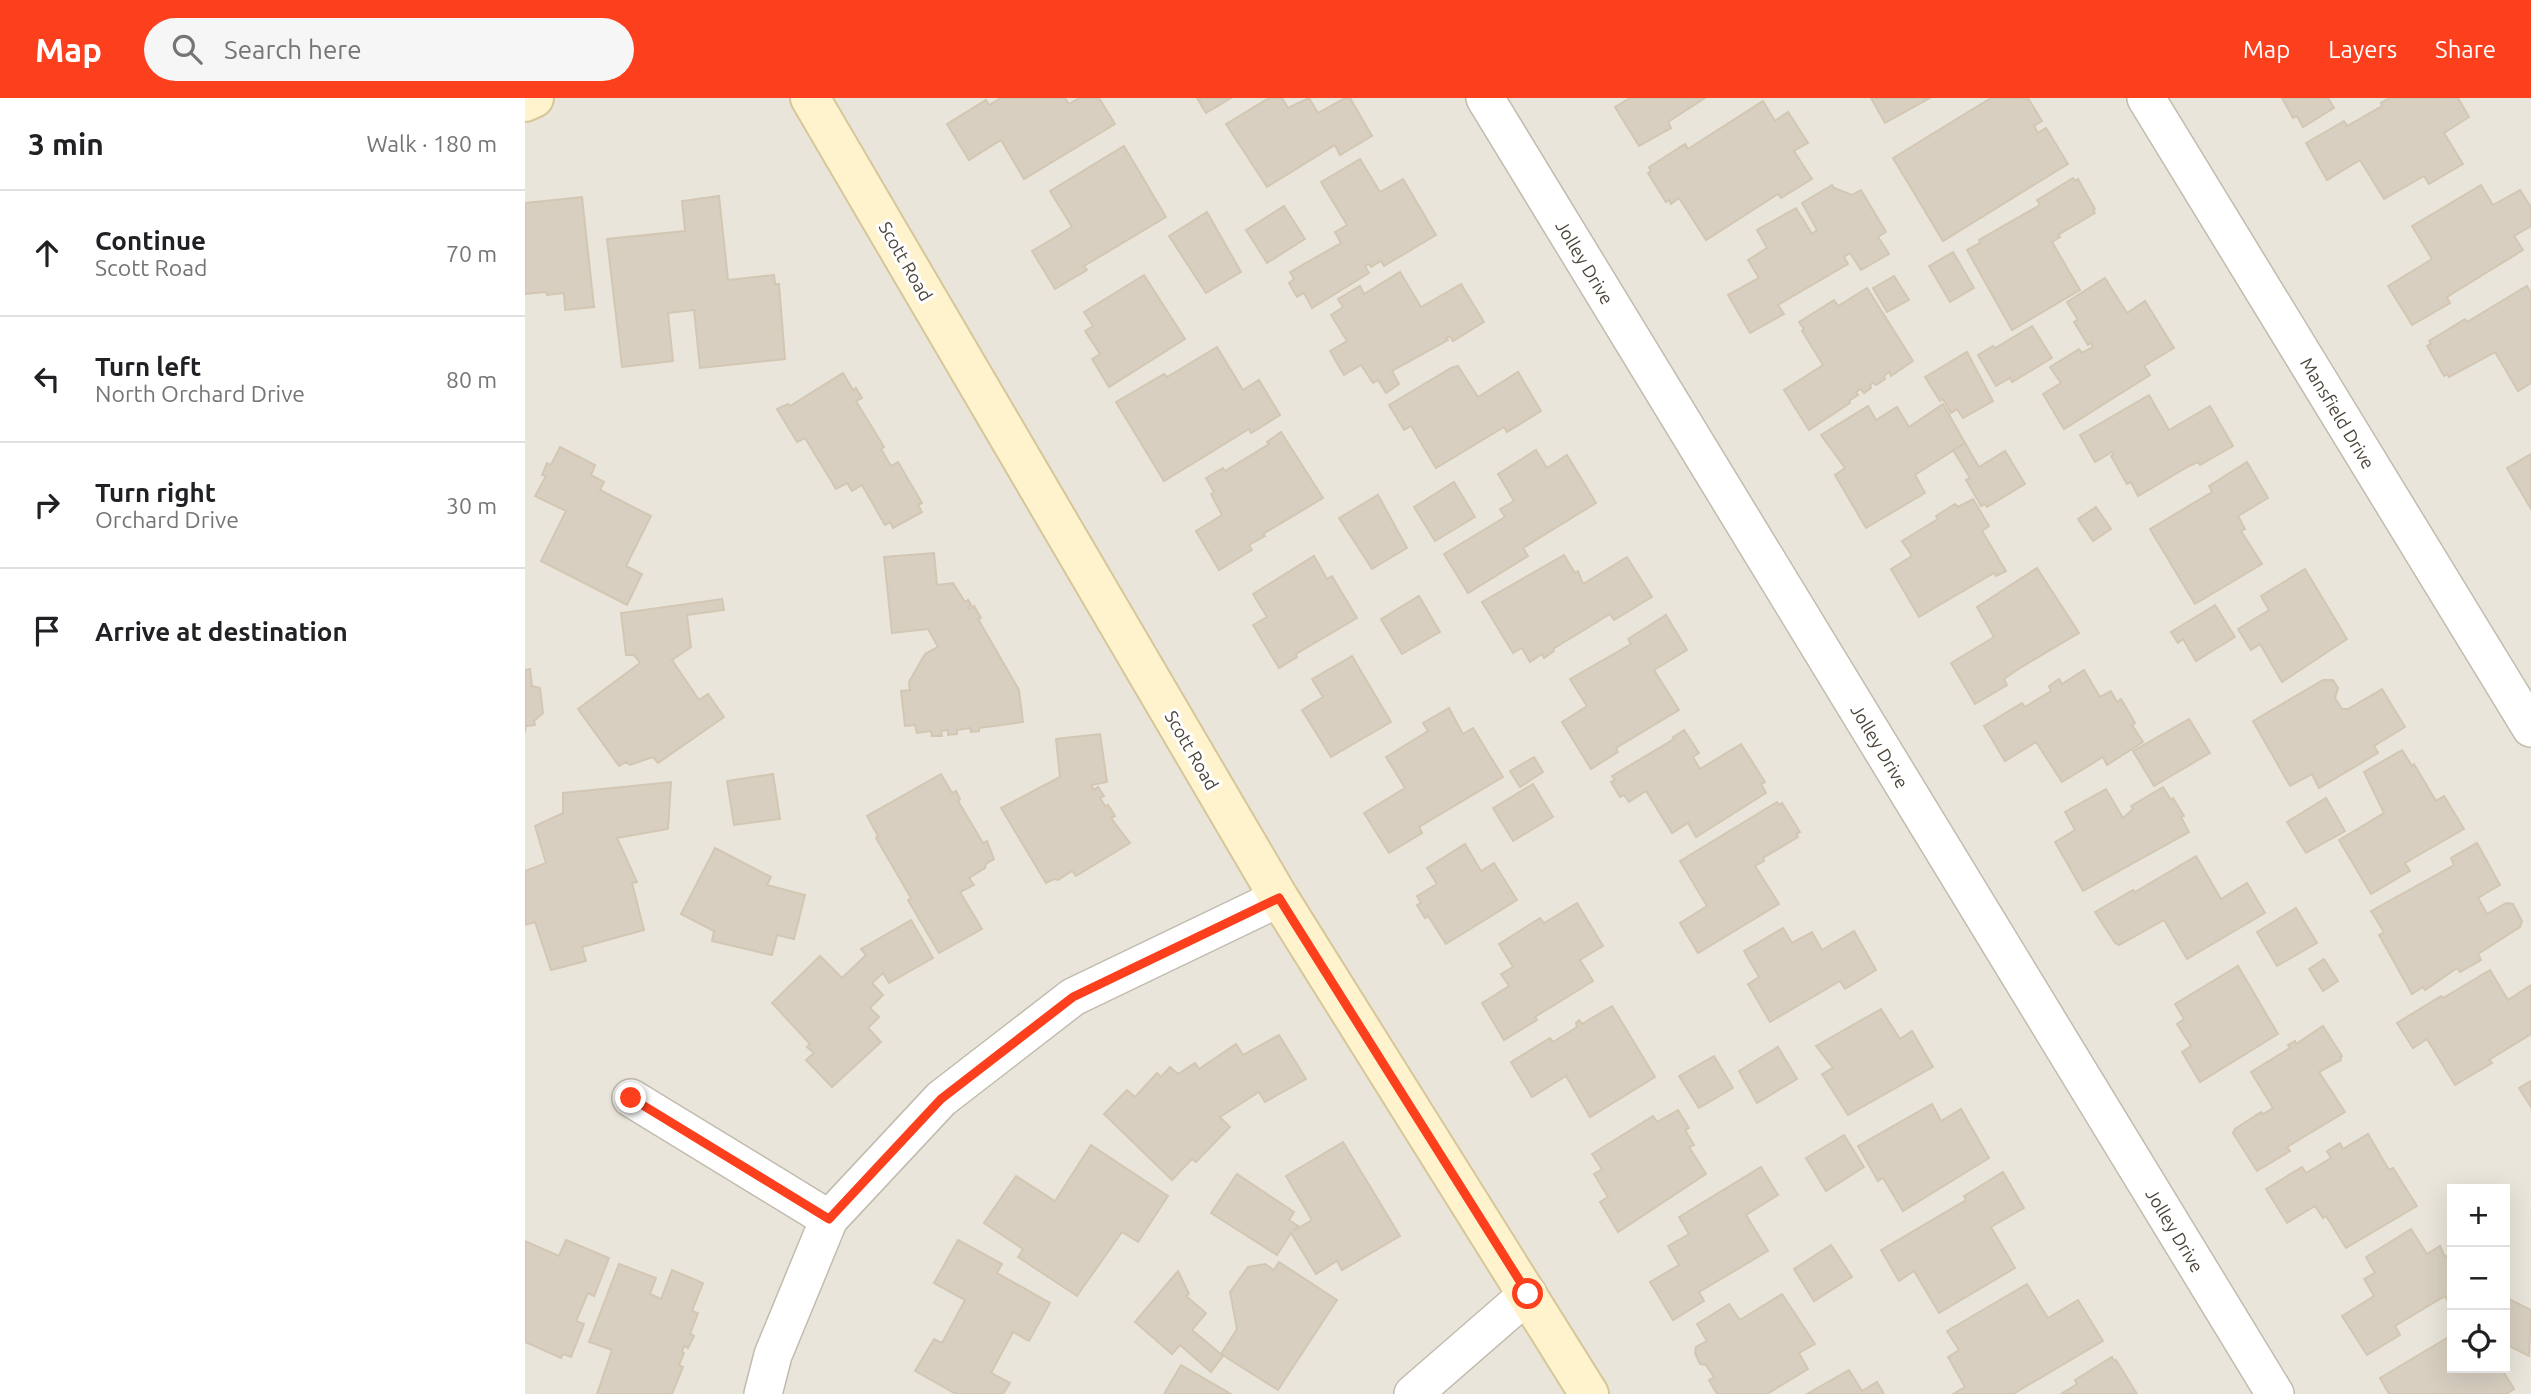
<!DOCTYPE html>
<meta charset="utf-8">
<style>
body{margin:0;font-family:Ubuntu,sans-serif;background:#f6f6f6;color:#202124}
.controls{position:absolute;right:21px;bottom:21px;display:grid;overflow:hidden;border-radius:0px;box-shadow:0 7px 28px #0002}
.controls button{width:63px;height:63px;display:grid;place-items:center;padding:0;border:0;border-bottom:2px solid #e0e0e0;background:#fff;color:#202124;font:35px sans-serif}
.stop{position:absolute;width:21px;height:21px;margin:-16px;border:5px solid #fc3f1d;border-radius:50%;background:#fff}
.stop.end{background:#fc3f1d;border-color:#fff;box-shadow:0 2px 7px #0008}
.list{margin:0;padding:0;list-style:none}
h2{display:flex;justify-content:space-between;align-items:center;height:91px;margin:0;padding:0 28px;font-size:30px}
h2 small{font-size:23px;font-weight:400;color:#757577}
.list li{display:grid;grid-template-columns:46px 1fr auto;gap:21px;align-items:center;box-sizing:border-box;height:126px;padding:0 28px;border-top:2px solid #e0e0e0}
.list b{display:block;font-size:26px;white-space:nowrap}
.list p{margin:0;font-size:23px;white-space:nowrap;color:#757577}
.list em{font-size:23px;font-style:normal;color:#757577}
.icon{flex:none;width:38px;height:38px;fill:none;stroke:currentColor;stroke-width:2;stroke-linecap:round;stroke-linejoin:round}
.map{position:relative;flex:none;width:2006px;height:1296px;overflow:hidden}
header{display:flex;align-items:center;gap:42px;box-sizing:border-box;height:98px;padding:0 35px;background:#fc3f1d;color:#fff}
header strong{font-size:33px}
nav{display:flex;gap:38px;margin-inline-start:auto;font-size:24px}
.search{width:490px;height:63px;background:#f6f6f6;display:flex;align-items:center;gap:18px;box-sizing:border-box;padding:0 24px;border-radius:38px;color:#757577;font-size:26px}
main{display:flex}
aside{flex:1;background:#fff}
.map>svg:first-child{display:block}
.residential{fill:#eae5da;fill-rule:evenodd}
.building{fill:#d8cfc1;stroke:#d3c7b4;stroke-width:2}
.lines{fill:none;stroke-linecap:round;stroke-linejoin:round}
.street-casing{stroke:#c2bbae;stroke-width:40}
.secondary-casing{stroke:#d6c79b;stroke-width:42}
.street{stroke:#fff;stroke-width:37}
.secondary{stroke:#fff3cd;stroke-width:38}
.route{stroke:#fc3f1d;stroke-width:9}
.labels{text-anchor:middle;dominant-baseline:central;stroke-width:6;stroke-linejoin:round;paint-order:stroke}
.street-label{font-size:18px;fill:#4b4439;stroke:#fff}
</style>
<header>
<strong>Map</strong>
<div class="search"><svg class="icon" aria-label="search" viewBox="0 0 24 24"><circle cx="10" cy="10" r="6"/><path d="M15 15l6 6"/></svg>Search here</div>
<nav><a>Map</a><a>Layers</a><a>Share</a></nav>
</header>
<main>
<aside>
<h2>3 min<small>Walk · 180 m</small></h2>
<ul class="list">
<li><svg class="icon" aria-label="ahead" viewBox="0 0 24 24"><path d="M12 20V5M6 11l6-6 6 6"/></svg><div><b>Continue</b><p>Scott Road</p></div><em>70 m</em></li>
<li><svg class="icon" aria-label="left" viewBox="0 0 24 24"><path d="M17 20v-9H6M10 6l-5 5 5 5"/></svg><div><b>Turn left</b><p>North Orchard Drive</p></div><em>80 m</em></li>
<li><svg class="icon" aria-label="right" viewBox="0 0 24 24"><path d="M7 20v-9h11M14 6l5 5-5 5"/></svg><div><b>Turn right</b><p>Orchard Drive</p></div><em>30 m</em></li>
<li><svg class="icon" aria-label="arrive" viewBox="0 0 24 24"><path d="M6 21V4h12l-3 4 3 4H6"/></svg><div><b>Arrive at destination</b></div></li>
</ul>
</aside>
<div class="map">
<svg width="2006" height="1296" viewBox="0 0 2006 1296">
<rect width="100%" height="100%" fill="#f6f3ec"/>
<!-- residential -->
<path class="residential" d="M0 0H2006V1296H0ZM1927 1091H1980V1270H1927Z"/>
<!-- building -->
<g class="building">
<polygon points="476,0 540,0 544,6 554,0 574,0 590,26 499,81 476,42 444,62 422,26 461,2 464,7"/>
<polygon points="672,0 706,0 681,15"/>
<polygon points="744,0 757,0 763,10 784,0 793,15 820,0 825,0 847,38 815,57 810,47 742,89 701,26"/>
<polygon points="1105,0 1180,0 1143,24 1146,30 1114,48 1090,9"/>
<polygon points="1346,0 1405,0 1360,25"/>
<polygon points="1466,0 1503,0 1517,23 1509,28 1513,35 1521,30 1543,66 1418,143 1368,60"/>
<polygon points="1757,0 1803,0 1809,10 1778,29 1772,18 1768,20"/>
<polygon points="1864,0 1933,0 1944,19 1919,35 1938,66 1904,86 1899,78 1859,101 1835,62 1802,82 1781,45 1819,23 1822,28 1857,8 1856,5"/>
<polygon points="1238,3 1250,23 1263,14 1283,45 1269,53 1287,81 1256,100 1253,96 1181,142 1154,100 1146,106 1144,102 1141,104 1123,75 1126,73 1124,69 1160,46 1163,51"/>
<polygon points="599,48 641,119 559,168 562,172 530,191 507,153 547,129 525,93"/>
<polygon points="835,61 855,94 878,81 911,137 859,168 856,163 846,169 844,166 840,168 844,175 787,210 779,195 772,199 764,185 769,181 765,174 816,145 810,134 822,127 796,84"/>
<polygon points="1548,80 1550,83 1553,81 1570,111 1568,112 1570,115 1533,137 1535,139 1527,144 1555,192 1487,232 1442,152 1455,145 1454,142 1515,107 1512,102"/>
<polygon points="1307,87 1309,90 1327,97 1336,92 1361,134 1353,139 1364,156 1336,172 1325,155 1319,159 1323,166 1253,207 1259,216 1225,235 1203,197 1234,180 1223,162 1242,150 1232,132 1271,110 1287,136 1292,132 1277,105"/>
<polygon points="1956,87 1968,107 1995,92 2006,109 2006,128 1989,138 1998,152 1922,199 1925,205 1887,227 1863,188 1907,161 1887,128"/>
<polygon points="194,98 203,182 249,177 250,186 254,186 260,261 175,270 169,212 143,215 148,263 97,269 82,141 160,133 157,103"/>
<polygon points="57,99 69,209 40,212 39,195 22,197 21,194 0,196 0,105"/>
<polygon points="759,108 780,141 742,165 721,132"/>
<polygon points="682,114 716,174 681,195 644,138"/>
<polygon points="1428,154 1449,190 1425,204 1404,168"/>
<polygon points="875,174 896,209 936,186 959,224 928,243 925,238 921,240 923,242 867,273 874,286 861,295 853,282 848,285 836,267 819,277 805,253 822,243 806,217 818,209 813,201 835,188 839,196"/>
<polygon points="619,177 660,241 584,289 567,261 575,256 560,233 568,228 559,214"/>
<polygon points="1369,178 1384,202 1362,214 1348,190"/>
<polygon points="1580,180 1602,215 1620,203 1649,250 1619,268 1625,277 1539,331 1518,296 1536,285 1525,269 1554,251 1557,255 1568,249 1566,245 1563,247 1549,224 1553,222 1542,204"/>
<polygon points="2002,188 2006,195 2006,285 1993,293 1970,254 1924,279 1922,276 1919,278 1902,248 1906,246 1904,243 1940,221 1942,224"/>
<polygon points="1342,190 1388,263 1366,278 1364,274 1359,278 1360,281 1351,287 1348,285 1345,287 1346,290 1339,295 1336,291 1331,294 1333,297 1324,303 1325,305 1284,332 1259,292 1298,267 1277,233 1279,231 1274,224 1309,202 1313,208"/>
<polygon points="1507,228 1527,260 1487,284 1485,280 1471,288 1453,257 1468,248 1470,250"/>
<polygon points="692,249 718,292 734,282 755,317 726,335 724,331 639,383 591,304 639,276 642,279"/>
<polygon points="1442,254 1468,303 1438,320 1432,311 1426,315 1418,301 1415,303 1400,279"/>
<polygon points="933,268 953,299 993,274 1016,313 982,334 979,329 911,370 886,328 879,332 864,307 926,270"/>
<polygon points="318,275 328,292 331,290 337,300 331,303 359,349 356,351 366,368 373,364 397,405 393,407 397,414 368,430 365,424 360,427 337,387 327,393 322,385 311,391 280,340 272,344 252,311 263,306 265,308"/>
<polygon points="1624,297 1644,332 1685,308 1708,348 1675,367 1673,364 1664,368 1613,398 1606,384 1602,386 1586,358 1589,356 1587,354 1570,364 1555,337"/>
<polygon points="1418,306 1440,345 1390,377 1400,395 1341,430 1310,377 1320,370 1296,337 1343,308 1351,322 1372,309 1384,329"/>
<polygon points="756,334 798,400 738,436 740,438 724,447 727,452 694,472 671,433 697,417 686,396 689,394 681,380 698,370 700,373 744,346 742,344"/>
<polygon points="1440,345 1454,369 1480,353 1500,386 1462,409 1460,406 1456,408 1441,382 1445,380 1428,352"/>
<polygon points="35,349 70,367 66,377 79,384 75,392 126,418 101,468 117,476 102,507 16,463 41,413 10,398 21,378 17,377 22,365 26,367"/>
<polygon points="1011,352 1022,370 1042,357 1071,405 998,450 1003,458 943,495 919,456 980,419 975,411 989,403 973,376"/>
<polygon points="2006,356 2006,411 1982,370"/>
<polygon points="1722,364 1743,400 1713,418 1720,431 1716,433 1737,466 1670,506 1625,431 1687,394 1684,388"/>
<polygon points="929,384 950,419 910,443 889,409"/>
<polygon points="853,397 882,450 847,471 814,420"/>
<polygon points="1448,401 1464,428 1457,433 1481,473 1471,478 1469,475 1394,519 1366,471 1387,458 1377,443 1413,421 1411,418 1430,406 1433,409"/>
<polygon points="1571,409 1586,431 1568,443 1553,421"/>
<polygon points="409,455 412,487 428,485 440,504 443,502 446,507 443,509 444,511 449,508 456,520 453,521 494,592 498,624 454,630 454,633 446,634 445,630 432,632 432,636 423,637 423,632 416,633 417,638 407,638 406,633 392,635 390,627 380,628 376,593 385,592 384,584 400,556 413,549 403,531 367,535 359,459"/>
<polygon points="1039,457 1050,475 1053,473 1058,486 1102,459 1127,499 1089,522 1085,516 1028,551 1029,553 1019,560 1017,556 1005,564 997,550 988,555 957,504"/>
<polygon points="789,458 802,481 807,478 832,520 771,556 772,559 754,570 728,527 742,519 728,496"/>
<polygon points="1512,470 1554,535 1495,570 1479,581 1482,587 1450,606 1426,565 1469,539 1452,509"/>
<polygon points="1780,471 1822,541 1757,584 1735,546 1726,552 1713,531 1744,512 1736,498"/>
<polygon points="894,498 915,534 877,556 856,521"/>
<polygon points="197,501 199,512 162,517 166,549 147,562 174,602 183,596 199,619 133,665 128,659 105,667 101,664 94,668 53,611 115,565 109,557 101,557 96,515"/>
<polygon points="1690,507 1710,539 1671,563 1658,541 1653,545 1646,534"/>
<polygon points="1141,517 1162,552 1129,572 1154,612 1091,650 1093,654 1066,671 1037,624 1062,608 1045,581 1106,546 1103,541"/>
<polygon points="827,558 866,624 806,659 777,612 798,599 787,581"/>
<polygon points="5,571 7,588 15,590 18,615 9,623 10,627 1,628 0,634 0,572"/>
<polygon points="1559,572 1575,599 1586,593 1592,604 1596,601 1610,625 1607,627 1618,644 1582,667 1578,659 1537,684 1511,644 1480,663 1459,628 1497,605 1500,609 1526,593 1524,588 1534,581 1537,586"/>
<polygon points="1798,582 1808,582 1813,590 1810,600 1817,611 1823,611 1857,591 1880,629 1849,648 1853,655 1794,690 1787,676 1765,688 1728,623"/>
<polygon points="924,610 938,636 948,630 978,679 894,729 897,735 864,755 839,715 880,690 861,659 903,633 898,625"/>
<polygon points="1664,621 1685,655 1629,688 1608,653"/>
<polygon points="1159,632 1174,655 1168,659 1175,671 1216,646 1240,684 1236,686 1241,695 1171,739 1163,725 1147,735 1121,693 1104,704 1099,697 1095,699 1086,684 1090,682 1087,678 1149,641 1148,639"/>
<polygon points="575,636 582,684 566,687 569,692 573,689 579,698 575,700 580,708 583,707 590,718 586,720 605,745 551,778 547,773 533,782 529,781 521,785 476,710 535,679 531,641"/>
<polygon points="1877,652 1887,668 1889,666 1911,703 1919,698 1939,731 1880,765 1885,773 1846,796 1814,742 1859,715 1839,674"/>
<polygon points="1009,659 1018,674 995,689 985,673"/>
<polygon points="248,676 255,721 209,727 202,683"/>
<polygon points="416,676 427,695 431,693 435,701 433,703 458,745 462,743 469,761 461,766 460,770 444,780 449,787 435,794 457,831 414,855 383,802 386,800 351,740 353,738 342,718"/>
<polygon points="146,684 143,731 92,740 112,784 107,785 119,832 57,849 61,863 26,872 10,824 0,827 0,773 21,765 10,728 38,715 38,695"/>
<polygon points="1008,686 1028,719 988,743 968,710"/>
<polygon points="1638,689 1646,702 1648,700 1659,718 1656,719 1664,734 1558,793 1530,744 1550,732 1540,714 1581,691 1598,720 1608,711 1606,708"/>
<polygon points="1801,700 1820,733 1781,755 1762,724"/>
<polygon points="1252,704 1254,707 1257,705 1275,734 1271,736 1273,739 1238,760 1239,763 1230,768 1254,806 1173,855 1155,825 1182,808 1155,763"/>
<polygon points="1952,745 1975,787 1953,800 1962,816 1981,805 1988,806 1997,823 1995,829 1953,856 1956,862 1935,874 1932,870 1900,892 1898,889 1887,896 1854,837 1859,834 1846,813 1929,767 1926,760"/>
<polygon points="940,746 956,773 969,765 992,802 921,846 903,818 900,820 892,807 896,805 892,798 912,786 902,770"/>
<polygon points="190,750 246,779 242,787 280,797 269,841 252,837 247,857 187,843 189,833 156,816"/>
<polygon points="1671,758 1696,801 1722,785 1740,815 1662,861 1639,822 1594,847 1590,845 1570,814 1608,792 1610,794"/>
<polygon points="1052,805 1078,848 1055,862 1068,883 1010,919 1012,922 979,942 957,905 984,888 976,876 988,869 974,846 1015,820 1019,825"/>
<polygon points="1771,810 1792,845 1752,868 1732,834"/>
<polygon points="386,822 408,860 364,885 358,875 347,885 358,897 345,910 354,919 343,930 356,944 307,989 281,962 289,955 282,949 285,946 247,905 295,858 317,880 341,857 336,851"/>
<polygon points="1258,830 1267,845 1287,834 1297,852 1329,833 1351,872 1320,891 1315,883 1245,924 1223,886 1234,879 1219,853"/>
<polygon points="1799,861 1813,883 1798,893 1784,871"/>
<polygon points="1713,868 1753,936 1675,984 1657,954 1666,948 1652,926 1659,921 1650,906"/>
<polygon points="1965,872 1983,902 2006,887 2006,936 1964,962 1967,965 1930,987 1902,941 1888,950 1872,925 1916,898 1918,900"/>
<polygon points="1087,908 1130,979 1065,1019 1041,978 1007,999 986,964 1025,940 1028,944 1052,929 1051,925 1054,922 1057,926"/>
<polygon points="1356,911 1375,941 1387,933 1408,969 1323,1017 1297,976 1308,970 1291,948"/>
<polygon points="1798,928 1817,958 1815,960 1816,962 1794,974 1820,1014 1762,1049 1765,1053 1732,1073 1708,1035 1710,1031 1736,1014 1738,1016 1748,1010 1726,974 1765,950 1763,947 1770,943 1771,946"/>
<polygon points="754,937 781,981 740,1004 734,994 695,1019 705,1029 671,1064 667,1061 647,1082 579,1016 602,992 610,999 632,975 636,979 645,969 653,976 670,965 674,971 711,946 718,957"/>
<polygon points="1253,949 1272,981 1232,1005 1214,973"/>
<polygon points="1189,958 1208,990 1174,1010 1154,978"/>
<polygon points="2006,983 2006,1009 1994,990"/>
<polygon points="1407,1006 1416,1023 1436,1011 1464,1060 1378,1113 1358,1080 1353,1083 1333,1048"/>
<polygon points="1153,1012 1164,1030 1160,1032 1169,1047 1164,1049 1181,1076 1093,1134 1075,1104 1083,1099 1069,1076 1077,1071 1067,1056 1128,1018 1132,1024"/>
<polygon points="1843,1036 1864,1072 1868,1070 1892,1108 1821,1150 1801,1118 1798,1120 1790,1108 1762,1125 1741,1091 1777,1069 1781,1075 1806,1060 1802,1053 1815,1045 1818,1051"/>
<polygon points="1319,1037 1339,1069 1301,1093 1281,1060"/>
<polygon points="818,1044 875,1138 817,1172 812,1163 791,1176 766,1135 752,1157 686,1115 712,1076 769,1114 764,1122 773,1128 768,1133 787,1122 761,1078"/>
<polygon points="566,1047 643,1098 613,1144 597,1134 552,1198 493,1159 498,1151 459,1125 491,1078 530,1103"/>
<polygon points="1236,1069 1253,1097 1221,1117 1243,1153 1174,1194 1179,1203 1148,1222 1125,1184 1154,1167 1143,1148 1164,1136 1154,1119"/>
<polygon points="1478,1074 1499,1110 1466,1129 1490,1170 1414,1215 1389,1173 1374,1183 1356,1152 1441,1102 1439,1098"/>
<polygon points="1886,1131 1902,1156 1915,1148 1920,1159 1927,1155 1927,1206 1925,1207 1920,1198 1870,1228 1875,1237 1842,1257 1817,1218 1849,1198 1839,1181 1850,1175 1841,1159"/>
<polygon points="41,1142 84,1160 69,1198 63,1195 51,1223 59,1226 46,1259 38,1256 36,1260 0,1244 0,1143 34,1158"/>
<polygon points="433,1142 477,1166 472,1175 525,1205 504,1243 488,1234 466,1275 485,1285 478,1296 431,1296 390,1273 409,1241 417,1245 440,1202 409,1185"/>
<polygon points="1306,1147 1327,1179 1289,1203 1269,1171"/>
<polygon points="754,1164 812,1202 753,1292 696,1256 712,1231 705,1194 723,1169 740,1166 749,1172"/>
<polygon points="94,1166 131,1180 125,1196 136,1201 147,1172 178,1185 167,1213 173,1215 165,1236 169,1238 163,1250 159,1248 157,1254 159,1255 154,1267 158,1269 147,1296 72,1296 87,1252 64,1244"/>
<polygon points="653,1173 664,1196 661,1198 681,1215 667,1232 698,1258 686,1274 655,1247 647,1256 610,1224"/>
<polygon points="1502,1186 1523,1220 1553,1202 1578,1243 1488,1296 1428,1296 1440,1289 1423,1259 1434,1252 1422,1233"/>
<polygon points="1257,1196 1290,1246 1274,1255 1283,1271 1242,1296 1192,1296 1184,1282 1189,1279 1181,1267 1175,1266 1170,1255 1171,1249 1182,1243 1172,1226 1204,1206 1215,1222"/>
<polygon points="1980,1199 2006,1212 2004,1258 1980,1246"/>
<polygon points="1927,1237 1927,1270 1976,1270 1989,1291 1981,1296 1864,1296 1855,1280"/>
<polygon points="1587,1259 1589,1263 1591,1262 1612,1296 1536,1296 1552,1286 1550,1282"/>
<polygon points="656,1267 706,1296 639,1296"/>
<polygon points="1324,1272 1337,1293 1352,1284 1359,1296 1282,1296"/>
</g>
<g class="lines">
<!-- street casing -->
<g class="street-casing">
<g id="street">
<polyline points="960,0 1750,1296"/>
<polyline points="1621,0 2006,630"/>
<polyline points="106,1000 304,1121"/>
<polyline points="238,1296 248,1257 304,1121 416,1001 548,899 754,800"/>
<polyline points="888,1296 1003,1196"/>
</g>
</g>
<!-- secondary casing -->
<g class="secondary-casing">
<g id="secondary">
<polyline points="285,0 754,800 1064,1296"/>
<polyline points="0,4 9,0"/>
</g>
</g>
<!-- street -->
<use href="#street" class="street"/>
<!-- secondary -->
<use href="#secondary" class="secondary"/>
</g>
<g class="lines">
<!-- route -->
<polyline class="route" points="106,1000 304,1121 416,1001 548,899 754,800 1003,1196"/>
</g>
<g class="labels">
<!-- street labels -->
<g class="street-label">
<text transform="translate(381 163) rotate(60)">Scott Road</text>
<text transform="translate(1060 164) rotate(59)">Jolley Drive</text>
<text transform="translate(1813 315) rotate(59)">Mansfield Drive</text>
<text transform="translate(1355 648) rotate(59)">Jolley Drive</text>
<text transform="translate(667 652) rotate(60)">Scott Road</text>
<text transform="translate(1650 1132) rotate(59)">Jolley Drive</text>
</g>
</g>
</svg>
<div class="controls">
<button>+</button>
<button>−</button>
<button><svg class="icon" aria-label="locate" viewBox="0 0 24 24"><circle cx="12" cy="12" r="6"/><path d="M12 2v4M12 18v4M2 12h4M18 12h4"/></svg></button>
</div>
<div class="stop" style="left:1003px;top:1196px"></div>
<div class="stop end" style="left:106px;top:1000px"></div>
</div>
</main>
